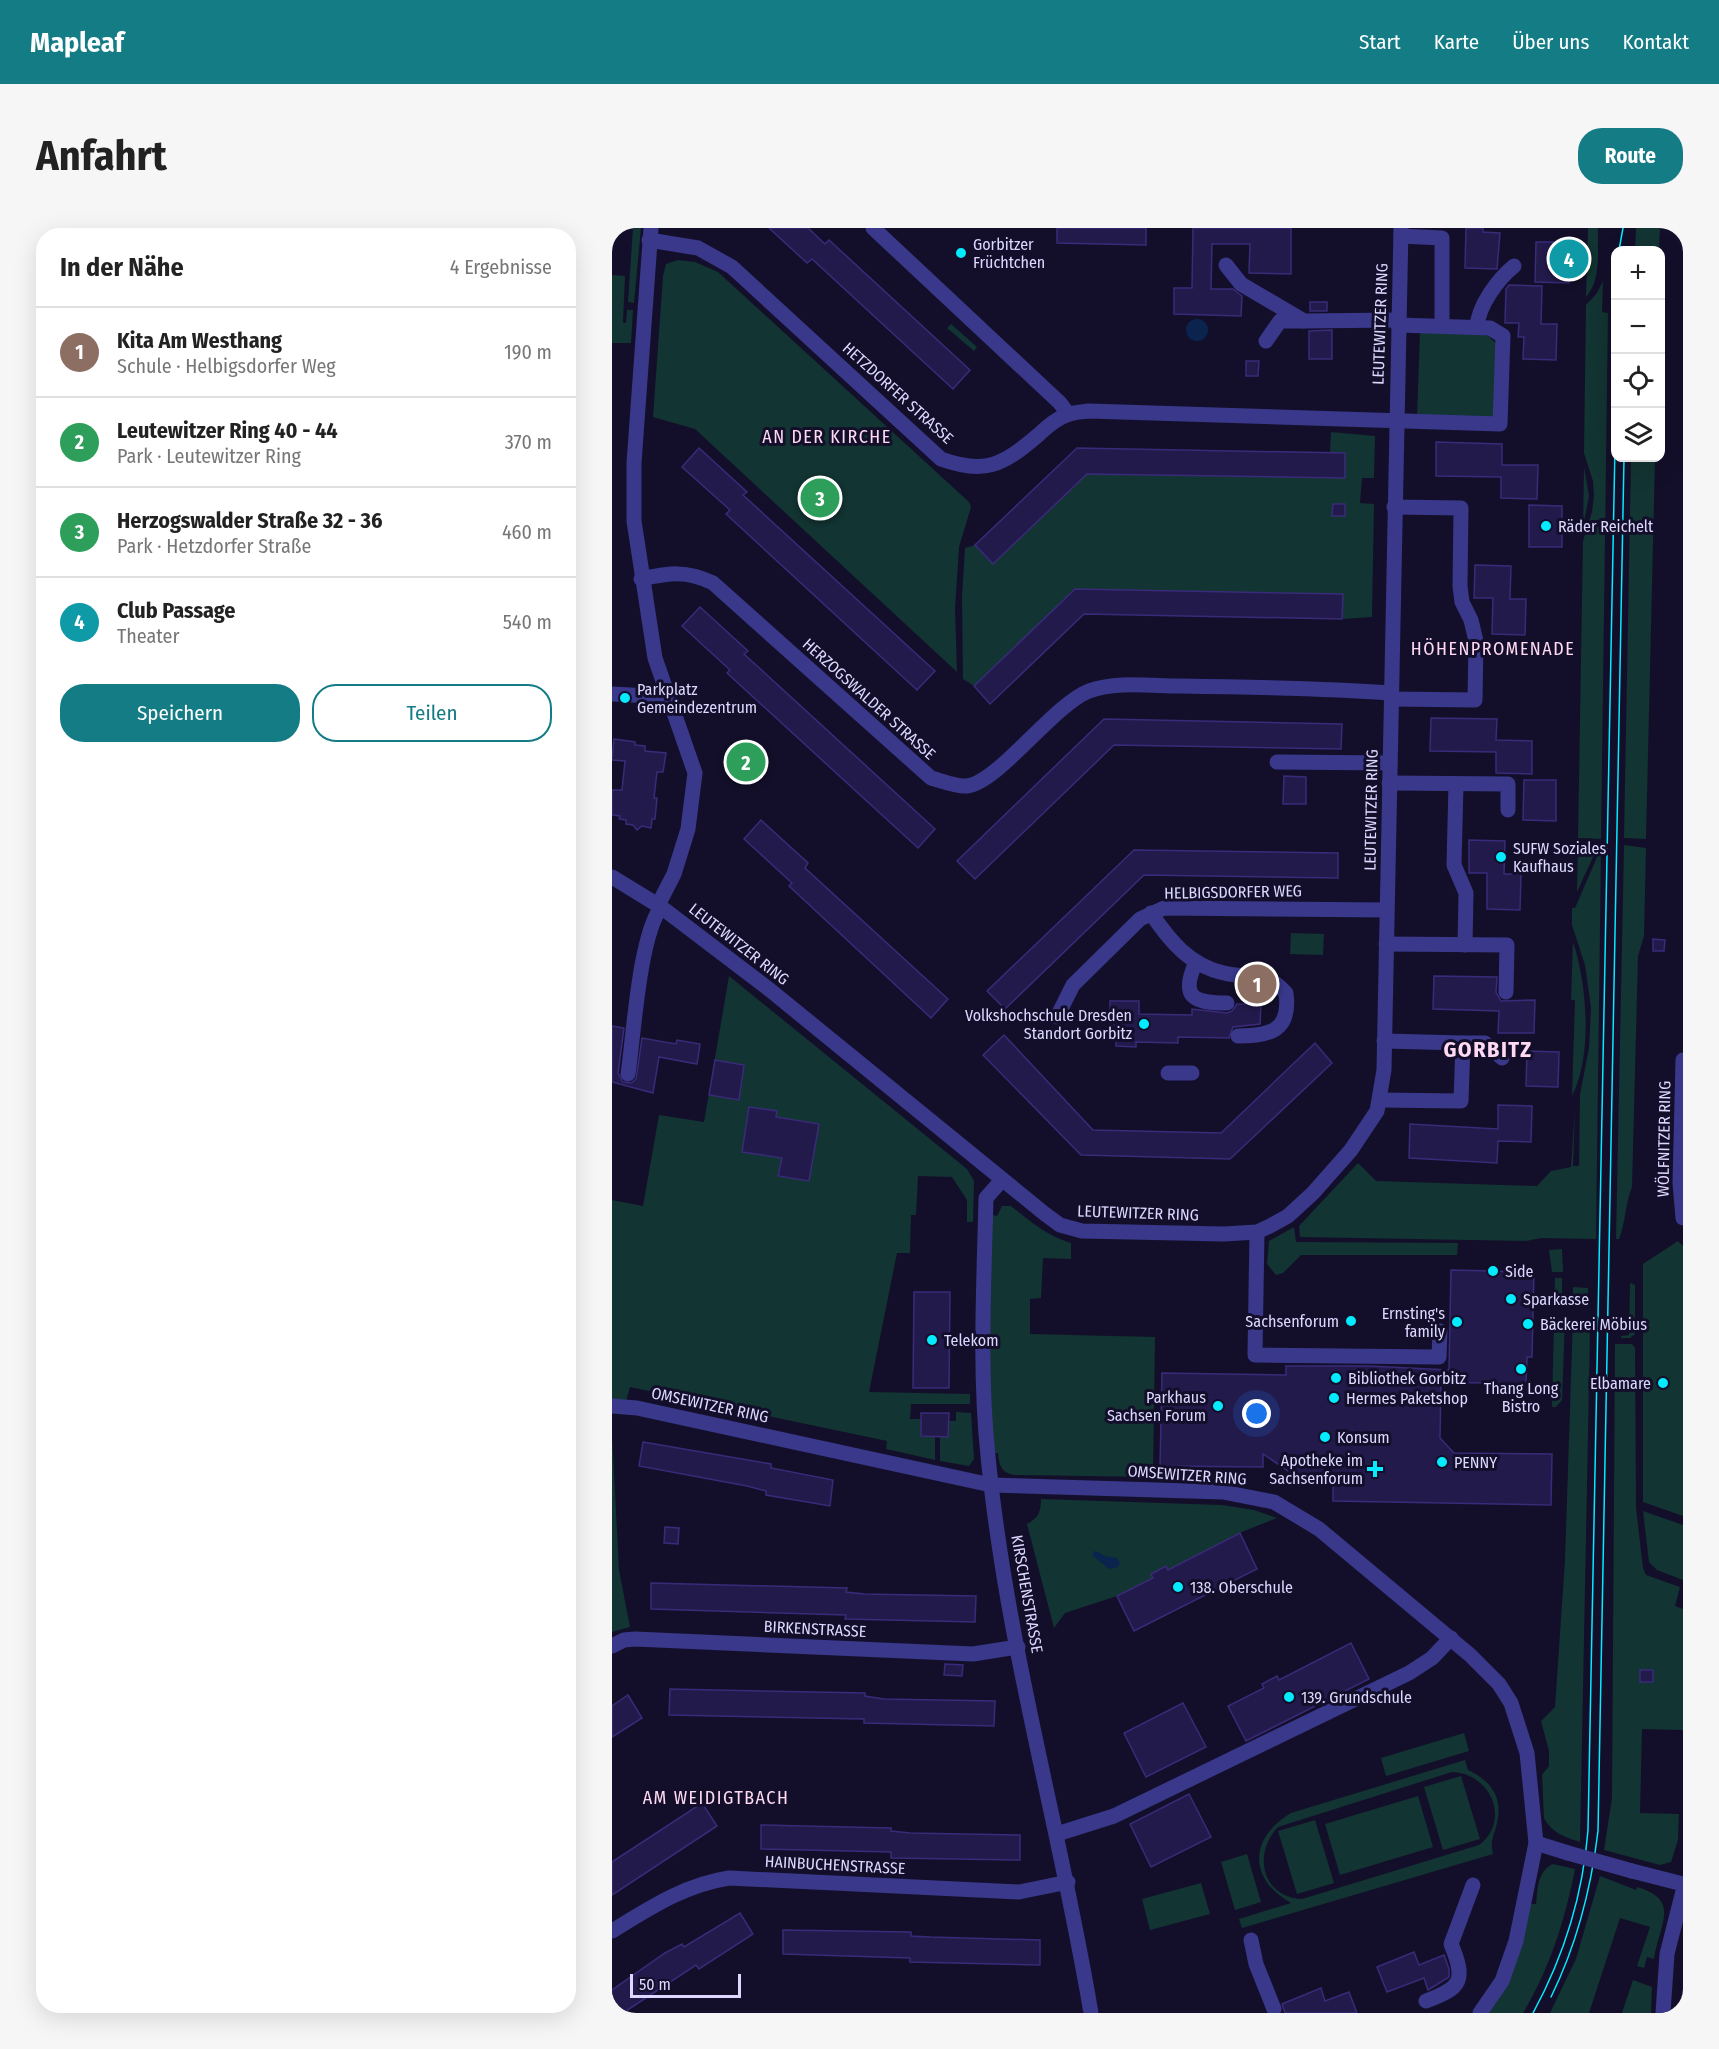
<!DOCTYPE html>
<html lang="de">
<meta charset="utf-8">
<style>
body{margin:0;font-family:"Fira Sans Condensed",sans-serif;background:#f6f6f6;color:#222}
.controls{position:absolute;right:18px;top:18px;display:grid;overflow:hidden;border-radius:12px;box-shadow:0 6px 24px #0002}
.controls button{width:54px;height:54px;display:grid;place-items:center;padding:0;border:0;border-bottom:2px solid #e0e0e0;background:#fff;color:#222;font:30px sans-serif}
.scale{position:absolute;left:18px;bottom:15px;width:111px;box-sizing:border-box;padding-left:6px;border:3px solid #dcd8ff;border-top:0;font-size:16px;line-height:21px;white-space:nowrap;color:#dcd8ff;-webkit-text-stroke:4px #130f2a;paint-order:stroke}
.you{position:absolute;left:645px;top:1186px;width:21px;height:21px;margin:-15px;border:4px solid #fff;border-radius:50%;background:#1a73e8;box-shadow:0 0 0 9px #1a73e833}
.badge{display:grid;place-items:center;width:39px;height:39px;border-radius:50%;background:#147c85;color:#fff;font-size:20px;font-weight:700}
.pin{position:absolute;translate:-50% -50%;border:3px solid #fff;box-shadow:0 2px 6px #0006}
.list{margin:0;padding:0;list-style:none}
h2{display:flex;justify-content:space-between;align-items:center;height:78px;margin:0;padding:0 24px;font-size:26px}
h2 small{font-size:20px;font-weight:400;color:#767676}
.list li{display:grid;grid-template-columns:39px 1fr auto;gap:18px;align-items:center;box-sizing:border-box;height:90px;padding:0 24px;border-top:2px solid #e0e0e0}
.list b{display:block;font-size:22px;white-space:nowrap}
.list p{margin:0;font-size:20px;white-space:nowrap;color:#767676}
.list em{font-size:20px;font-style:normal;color:#767676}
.actions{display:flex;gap:12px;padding:18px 24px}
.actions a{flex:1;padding:14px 0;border:2px solid #147c85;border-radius:24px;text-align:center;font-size:21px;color:#147c85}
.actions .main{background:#147c85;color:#fff}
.icon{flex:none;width:33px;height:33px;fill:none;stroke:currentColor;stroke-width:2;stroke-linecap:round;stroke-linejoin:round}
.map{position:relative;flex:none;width:1071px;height:1785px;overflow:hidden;border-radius:24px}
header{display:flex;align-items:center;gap:36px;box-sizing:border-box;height:84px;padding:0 30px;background:#147c85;color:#fff}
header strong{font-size:28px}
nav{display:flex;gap:33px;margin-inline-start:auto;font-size:21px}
.intro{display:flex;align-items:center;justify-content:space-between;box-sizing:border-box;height:144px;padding:0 36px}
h1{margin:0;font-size:42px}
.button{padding:15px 27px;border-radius:24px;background:#147c85;color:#fff;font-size:21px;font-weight:700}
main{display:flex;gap:36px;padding:0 36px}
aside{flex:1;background:#fff;border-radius:24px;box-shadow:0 6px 24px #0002}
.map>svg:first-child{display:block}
.green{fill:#123432;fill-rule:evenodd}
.water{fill:#0a244e}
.building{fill:#231a4c;stroke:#392b79;stroke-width:1.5}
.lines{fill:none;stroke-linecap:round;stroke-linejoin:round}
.minor{stroke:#39388b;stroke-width:15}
.tram{stroke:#04ebff;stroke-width:1.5}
.minor-bridge{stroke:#39388b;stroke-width:15}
.poi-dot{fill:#04ebff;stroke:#130f2a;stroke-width:2}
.labels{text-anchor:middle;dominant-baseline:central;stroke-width:6;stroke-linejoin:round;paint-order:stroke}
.poi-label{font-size:16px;fill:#dcd8ff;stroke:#130f2a;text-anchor:start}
.street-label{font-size:16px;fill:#dcd8ff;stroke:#130f2a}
.neighbourhood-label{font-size:18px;letter-spacing:1.5px;fill:#ffdaf2;stroke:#130f2a}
.district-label{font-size:22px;font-weight:bold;letter-spacing:1.5px;fill:#ffdaf2;stroke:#130f2a}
</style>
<header>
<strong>Mapleaf</strong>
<nav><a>Start</a><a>Karte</a><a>Über uns</a><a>Kontakt</a></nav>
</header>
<div class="intro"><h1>Anfahrt</h1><a class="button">Route</a></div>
<main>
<aside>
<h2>In der Nähe<small>4 Ergebnisse</small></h2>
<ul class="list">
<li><span class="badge" style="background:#8d6e63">1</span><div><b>Kita Am Westhang</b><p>Schule · Helbigsdorfer Weg</p></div><em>190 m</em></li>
<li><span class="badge" style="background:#2e9e5b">2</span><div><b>Leutewitzer Ring 40 - 44</b><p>Park · Leutewitzer Ring</p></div><em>370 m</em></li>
<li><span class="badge" style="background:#2e9e5b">3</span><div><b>Herzogswalder Straße 32 - 36</b><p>Park · Hetzdorfer Straße</p></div><em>460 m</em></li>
<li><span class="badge" style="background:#0f9aa8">4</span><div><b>Club Passage</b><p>Theater</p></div><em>540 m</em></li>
</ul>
<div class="actions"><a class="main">Speichern</a><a>Teilen</a></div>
</aside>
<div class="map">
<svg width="1071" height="1785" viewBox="0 0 1071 1785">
<rect width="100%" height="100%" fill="#130f2a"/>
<!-- green -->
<g class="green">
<polygon points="21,0 29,0 22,75 16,74"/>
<path d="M976 0H986C985 22 990 51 974 69Z"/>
<polygon points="1024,0 1048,0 1047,22 1023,22"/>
<polygon points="66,32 83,34 106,44 357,274 359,279 347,319 343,381 345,444 83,201 41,189 51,48 54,36"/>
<polygon points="0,47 13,48 11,95 14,95 15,82 21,82 19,115 0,115"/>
<polygon points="991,53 990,84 996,85 989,611 966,610 971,313 980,284 982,268 981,253 972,225 974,77 985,65"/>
<polygon points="339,96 365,119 362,123 335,100"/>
<polygon points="808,104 875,107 886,117 885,192 805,190"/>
<polygon points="719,204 763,208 762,250 750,250 748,275 762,276 760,389 730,391 730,366 463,361 362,458 351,451 350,369 353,320 363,317 382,335 475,246 732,250 733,225 718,224"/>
<polygon points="1019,230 1043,230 1034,611 1012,610"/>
<polygon points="972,239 977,268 971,300"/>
<polygon points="966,617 986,618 965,664"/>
<path d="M1012 617 1034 620 1032 708 1026 728 1020 959C1013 976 1014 993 1007 1011H1004Z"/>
<polygon points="989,620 984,1011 929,1010 914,1013 688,1009 687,998 746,935 764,953 925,958 939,943 959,939 963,881 961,938 967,938 968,866 977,820 979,780 973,737 960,697 960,680 963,680"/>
<polygon points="679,705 712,706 711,727 678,726"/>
<path d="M961 714C975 756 981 827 960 868L963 772H959Z"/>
<polygon points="117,748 355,941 362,953 361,994 355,994 355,972 340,949 306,948 304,987 299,987 298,1025 285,1025 257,1164 358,1166 358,1176 299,1176 298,1191 309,1191 309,1208 323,1208 323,1232 274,1221 275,1213 18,1159 14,1173 0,1171 0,972 31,978 47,887 92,894"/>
<path d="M390 978H399C418 993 435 1008 459 1015V1031L431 1030 429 1070 418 1071V1106L543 1109 541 1249 403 1247C389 1245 387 1237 386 1225H381L377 1135 380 987 385 988Z"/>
<polygon points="682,999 684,1014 846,1015 845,1027 689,1027 671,1045 664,1047 655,1036 657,1013"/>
<polygon points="1066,1013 1071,1018 1071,1288 1031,1274 1031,1036"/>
<polygon points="950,1021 951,1044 940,1044 937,1022"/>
<polygon points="943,1050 950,1050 950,1076 942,1076"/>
<polygon points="1018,1055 1023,1057 1023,1106 1018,1110 1009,1110 1009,1108 1017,1107"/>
<polygon points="961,1059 976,1060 976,1077 961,1076"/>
<polygon points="944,1090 953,1091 950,1172 944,1179 940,1179 942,1095"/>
<path d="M961 1090 975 1092V1101L978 1102 968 1614C953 1609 940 1605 932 1590L930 1547 937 1538V1523L929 1493 943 1479 953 1332Z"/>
<polygon points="1003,1116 1020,1116 1023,1120 1024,1280 1031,1340 1034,1347 1068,1359 1063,1378 1071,1381 1071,1502 1030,1501 1028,1585 1067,1586 1066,1612 1059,1634 1048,1637 992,1622 1000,1570"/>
<polygon points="344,1184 359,1185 362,1231 357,1238 328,1233 328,1208 336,1193 344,1193"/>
<polygon points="0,1206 7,1342 18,1399 0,1404"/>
<path d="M429 1271 610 1277 642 1282 665 1290 627 1305 556 1342 553 1338 539 1346 541 1350 505 1368 453 1385 442 1400 415 1296C426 1290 429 1284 429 1271Z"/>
<polygon points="1031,1283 1071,1297 1071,1352 1045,1342 1037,1334"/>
<polygon points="852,1505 857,1523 774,1548 769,1530"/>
<path d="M853 1532 856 1542C881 1554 892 1571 884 1599 881 1610 878 1614 881 1626L630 1700 627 1691 679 1675C636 1651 637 1610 679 1585ZM840 1544C878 1545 900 1592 867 1617L690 1671C649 1669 641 1625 666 1599Z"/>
<polygon points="849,1548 868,1611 831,1622 812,1559"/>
<polygon points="806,1568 821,1619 728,1647 713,1596"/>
<polygon points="703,1592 722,1655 685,1666 666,1603"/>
<polygon points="635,1626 649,1674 623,1682 609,1634"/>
<path d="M941 1636 963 1641C953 1692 938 1740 911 1785H877L919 1676H924C926 1660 925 1644 941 1636Z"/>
<path d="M988 1648 1024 1662 1025 1659C1069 1672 1048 1695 1042 1731L1035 1729 1032 1740 1025 1738 1038 1699 1008 1690 977 1785H938L964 1731Z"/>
<polygon points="589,1655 598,1686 538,1702 530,1671"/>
<polygon points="1021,1752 1040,1759 1039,1785 1010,1785"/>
</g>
<!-- water -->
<g class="water">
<circle cx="585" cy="102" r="11"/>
<polygon points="484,1323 493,1328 505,1330 508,1335 506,1339 497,1341 481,1328 481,1324"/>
</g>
<!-- building -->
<g class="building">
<polygon points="157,0 196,0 213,16 217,12 358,142 341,161 200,31 195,35"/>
<polygon points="445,0 534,0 534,17 445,15"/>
<polygon points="581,0 679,0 679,46 637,45 638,16 600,16 599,61 621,61 630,68 629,88 562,86 562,60 580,60"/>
<polygon points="854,0 871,0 871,4 888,5 885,41 853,40"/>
<polygon points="924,14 958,14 957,55 923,54"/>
<polygon points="897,57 930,58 929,96 945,96 944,132 911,131 912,109 906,109 907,95 893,95 894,61"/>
<rect x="698" y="74" width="17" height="9"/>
<polygon points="720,102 720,131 697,131 697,103"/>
<polygon points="634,133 647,133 646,148 634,148"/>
<polygon points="824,214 890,216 890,237 926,237 925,271 889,270 889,249 824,248"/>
<polygon points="87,220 135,264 131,267 323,443 305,462 114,286 118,282 70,239"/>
<polygon points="465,220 733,225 733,250 475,246 381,336 363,317"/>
<polygon points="721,276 733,276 733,288 720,288"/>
<polygon points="917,277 950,278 950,319 917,319"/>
<polygon points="863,337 899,338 898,371 914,371 913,407 880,406 881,370 862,370"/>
<polygon points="463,361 731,366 730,391 472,386 378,476 362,458"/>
<polygon points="88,379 136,423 132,426 323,601 306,620 115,445 118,442 70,398"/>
<polygon points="819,490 885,491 884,512 920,513 920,546 884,545 884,524 818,523"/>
<polygon points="492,491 730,496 729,521 502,517 363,651 345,633"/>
<polygon points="2,511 23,514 23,517 33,518 33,523 54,525 51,544 45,544 42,570 45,570 43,591 40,591 39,600 30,598 25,602 21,597 14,596 14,592 7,591 8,588 0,587 0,562 10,562 13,533 0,532"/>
<polygon points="672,548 694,549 694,576 671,576"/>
<polygon points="912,552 944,552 944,593 911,592"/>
<polygon points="149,592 196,635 193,640 336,771 319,790 177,658 180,655 132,611"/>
<polygon points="857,612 893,613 892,646 909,646 908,682 875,681 875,645 857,645"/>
<polygon points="522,622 726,625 726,650 532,647 393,781 375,763"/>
<polygon points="1041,711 1053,712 1052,723 1041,723"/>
<polygon points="822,748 885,749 884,764 889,773 923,772 922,805 886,805 887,783 821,781"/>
<polygon points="498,773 527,773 527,786 580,787 580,781 615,785 620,783 625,776 649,776 648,796 621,799 617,810 566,809 566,815 524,814 524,819 504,818 504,802 498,802"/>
<polygon points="0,798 12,800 6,845 11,854 19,855 24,851 30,810 64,816 65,812 88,816 85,836 47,829 41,865 0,854"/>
<polygon points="392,807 481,902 609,905 703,815 720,835 618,931 469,927 371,827"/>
<polygon points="915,823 947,824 946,859 914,858"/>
<polygon points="103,832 132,837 127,872 97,867"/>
<polygon points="886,877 920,878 919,914 886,913 885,935 797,930 798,896 886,901"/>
<polygon points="137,879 165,883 164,889 207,896 197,953 166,948 170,930 130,924"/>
<polygon points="839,1042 922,1044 920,1129 915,1129 914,1156 829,1154 828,1210 842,1225 940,1226 939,1277 721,1273 721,1252 688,1251 651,1226 651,1239 548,1238 550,1145 674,1147 674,1138 757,1138 837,1142"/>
<polygon points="302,1064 338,1064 337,1160 301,1160"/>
<polygon points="309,1185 337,1185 336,1209 309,1208"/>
<polygon points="31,1214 159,1236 159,1240 221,1252 218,1278 154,1267 154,1263 135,1258 27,1238"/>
<polygon points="53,1299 67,1300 66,1316 52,1315"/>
<polygon points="628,1305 645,1341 522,1403 505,1368 541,1350 539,1346 554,1338 556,1342"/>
<polygon points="39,1355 235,1360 234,1364 253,1366 364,1368 363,1394 233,1391 234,1387 39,1381"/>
<polygon points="739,1415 757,1451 634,1513 616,1478 652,1460 650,1456 665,1448 667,1452"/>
<polygon points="333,1436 351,1437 350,1448 332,1447"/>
<rect x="1028" y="1442" width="13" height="12"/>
<polygon points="58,1461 253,1465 253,1468 272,1471 383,1473 382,1498 252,1495 252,1491 57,1487"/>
<polygon points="16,1467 30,1490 0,1509 0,1478"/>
<polygon points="571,1475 594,1519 534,1549 512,1505"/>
<polygon points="577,1566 599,1609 539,1639 518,1596"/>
<polygon points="90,1575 105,1598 0,1667 0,1634"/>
<polygon points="149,1597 279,1600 279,1603 298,1605 408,1607 408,1632 279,1630 279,1624 149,1621"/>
<polygon points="128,1685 141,1706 87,1741 84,1737 11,1785 0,1785 0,1762 53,1725 70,1716 72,1719"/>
<polygon points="171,1702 299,1704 299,1708 318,1709 428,1712 428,1737 298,1734 298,1730 171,1726"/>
<polygon points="802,1724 807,1737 832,1727 837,1741 837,1749 816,1762 812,1750 775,1764 765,1739"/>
<polygon points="709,1760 713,1773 737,1764 745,1785 673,1785 670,1776"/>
</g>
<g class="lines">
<!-- minor -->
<g class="minor">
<polyline points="39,0 22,235 22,293 43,430 83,545 76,601 62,646 46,677"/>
<polyline points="261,0 448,175 456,186"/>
<polyline points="789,8 830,10 830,98"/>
<path d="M37 12 86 20 120 39 329 231C373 247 391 237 425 208 434 200 443 191 455 187 462 184 470 184 477 183L888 196 891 108 878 100 786 97"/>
<polyline points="614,37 629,56 692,93 786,92"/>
<path d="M865 99C866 78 886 51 902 38"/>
<polyline points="654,113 668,93 692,93"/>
<path d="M29 351C58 345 74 342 101 355L319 550C330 553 344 559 355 558 387 554 441 477 477 463 504 453 540 458 568 458 639 459 709 460 779 465"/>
<polyline points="0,466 56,469"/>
<polyline points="779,471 863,472 864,413 859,392 850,374 848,358 849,280 782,279"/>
<polyline points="665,534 778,535"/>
<polyline points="777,555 896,556 896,582"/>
<polyline points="844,556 842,637 854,665 853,717"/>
<polyline points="0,649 49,679 158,762 433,986 448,997 470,1003 612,1006 645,1004 658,998 676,988 701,965 739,922 765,883 772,842 789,0"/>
<path d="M539 685C557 712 578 738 612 745 641 752 651 740 674 765 679 803 658 808 626 808"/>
<polyline points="774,716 895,717 894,764"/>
<path d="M584 734C568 769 581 775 615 775"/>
<polyline points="445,789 461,757 528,691 552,680 774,682"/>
<polyline points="851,815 873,815 890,830"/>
<polyline points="1071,832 1068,955 1071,990"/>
<polyline points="556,845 580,845"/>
<path d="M16 846C22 805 27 710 49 679"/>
<polyline points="768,872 849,873 851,815 772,813"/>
<path d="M389 953 374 970C372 1056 367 1143 376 1228 394 1416 448 1599 479 1785"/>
<polyline points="645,1004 643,1127 827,1129 828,1103"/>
<polyline points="0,1178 25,1180 379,1257 611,1264 662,1274 707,1301 858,1427 887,1456 899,1475 915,1525 924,1615 904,1713 890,1753 868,1785"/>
<polyline points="0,1418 12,1412 23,1411 361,1426 406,1419"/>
<polyline points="445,1606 502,1588 797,1445 820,1430 839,1410"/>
<polyline points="924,1615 956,1625"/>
<polyline points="1020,1643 1071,1656"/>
<path d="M0 1703C38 1680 72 1657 117 1650L407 1664 456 1654"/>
<polyline points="639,1712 644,1736 662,1781"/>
<path d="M814 1773C850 1760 854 1752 839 1716L861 1657"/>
<polyline points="1051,1785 1055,1726 1071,1663"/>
</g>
<!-- tram -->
<g class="tram">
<polyline points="1007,22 1011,0"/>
<path d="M939 1769C965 1716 979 1662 986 1603L1012 230"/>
<path d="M921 1785C952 1728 971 1667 976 1602L1004 167"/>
</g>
<!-- minor-bridge -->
<polyline class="minor-bridge" points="956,1625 1020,1643"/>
</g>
<!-- markers -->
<g class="poi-dot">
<circle cx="349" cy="25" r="6"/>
<circle cx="934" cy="298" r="6"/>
<circle cx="13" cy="470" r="6"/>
<circle cx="889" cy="629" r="6"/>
<circle cx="532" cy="796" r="6"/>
<circle cx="881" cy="1043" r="6"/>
<circle cx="899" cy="1071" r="6"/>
<circle cx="739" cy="1093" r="6"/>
<circle cx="845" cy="1094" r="6"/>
<circle cx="916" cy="1096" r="6"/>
<circle cx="320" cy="1112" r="6"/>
<circle cx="909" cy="1141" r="6"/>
<circle cx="724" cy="1150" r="6"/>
<circle cx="1051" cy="1155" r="6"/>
<circle cx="722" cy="1170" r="6"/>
<circle cx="606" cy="1178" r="6"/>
<circle cx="713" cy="1209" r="6"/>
<circle cx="830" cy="1234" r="6"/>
<path d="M760 1232h6v6h6v6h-6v6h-6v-6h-6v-6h6z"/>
<circle cx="566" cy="1359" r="6"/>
<circle cx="677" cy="1469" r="6"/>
</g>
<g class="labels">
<!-- poi labels -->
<g class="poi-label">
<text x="361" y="16">Gorbitzer<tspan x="361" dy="18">Früchtchen</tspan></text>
<text x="946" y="298">Räder Reichelt</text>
<text x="25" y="461">Parkplatz<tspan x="25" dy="18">Gemeindezentrum</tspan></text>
<text x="901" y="620">SUFW Soziales<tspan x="901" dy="18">Kaufhaus</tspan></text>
<text x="520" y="787" text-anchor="end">Volkshochschule Dresden<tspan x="520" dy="18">Standort Gorbitz</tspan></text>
<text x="893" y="1043">Side</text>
<text x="911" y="1071">Sparkasse</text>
<text x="833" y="1085" text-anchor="end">Ernsting's<tspan x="833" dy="18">family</tspan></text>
<text x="727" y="1093" text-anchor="end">Sachsenforum</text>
<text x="928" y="1096">Bäckerei Möbius</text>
<text x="332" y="1112">Telekom</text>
<text x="736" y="1150">Bibliothek Gorbitz</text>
<text x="1039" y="1155" text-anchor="end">Elbamare</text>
<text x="909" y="1160" text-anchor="middle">Thang Long<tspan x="909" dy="18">Bistro</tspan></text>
<text x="594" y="1169" text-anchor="end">Parkhaus<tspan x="594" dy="18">Sachsen Forum</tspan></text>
<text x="734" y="1170">Hermes Paketshop</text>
<text x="725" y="1209">Konsum</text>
<text x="751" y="1232" text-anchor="end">Apotheke im<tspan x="751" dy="18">Sachsenforum</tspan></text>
<text x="842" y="1234">PENNY</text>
<text x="578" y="1359">138. Oberschule</text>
<text x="689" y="1469">139. Grundschule</text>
</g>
<!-- street labels -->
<g class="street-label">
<text transform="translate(768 96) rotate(-88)">LEUTEWITZER RING</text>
<text transform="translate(286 165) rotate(42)">HETZDORFER STRASSE</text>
<text transform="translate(257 471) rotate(42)">HERZOGSWALDER STRASSE</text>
<text transform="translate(759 582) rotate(-89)">LEUTEWITZER RING</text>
<text transform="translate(621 664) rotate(-1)">HELBIGSDORFER WEG</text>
<text transform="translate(127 716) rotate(38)">LEUTEWITZER RING</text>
<text transform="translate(1052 911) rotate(-89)">WÖLFNITZER RING</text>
<text transform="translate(526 985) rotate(2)">LEUTEWITZER RING</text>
<text transform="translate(98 1177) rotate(12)">OMSEWITZER RING</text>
<text transform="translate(575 1247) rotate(4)">OMSEWITZER RING</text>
<text transform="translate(415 1366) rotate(80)">KIRSCHENSTRASSE</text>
<text transform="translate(203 1401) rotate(3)">BIRKENSTRASSE</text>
<text transform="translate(223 1637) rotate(3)">HAINBUCHENSTRASSE</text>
</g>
<!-- neighbourhood labels -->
<g class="neighbourhood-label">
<text x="215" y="209">AN DER KIRCHE</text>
<text x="881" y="421">HÖHENPROMENADE</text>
<text x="104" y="1570">AM WEIDIGTBACH</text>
</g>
<!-- district labels -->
<g class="district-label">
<text x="876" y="821">GORBITZ</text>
</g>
</g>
</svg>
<div class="controls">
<button>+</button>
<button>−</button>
<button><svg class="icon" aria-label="locate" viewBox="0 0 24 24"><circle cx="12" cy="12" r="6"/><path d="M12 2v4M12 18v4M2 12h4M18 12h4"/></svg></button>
<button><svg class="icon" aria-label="layers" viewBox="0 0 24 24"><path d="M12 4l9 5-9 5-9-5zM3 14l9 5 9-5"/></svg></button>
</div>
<div class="scale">50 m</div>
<div class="you"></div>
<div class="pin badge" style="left:645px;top:756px;background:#8d6e63">1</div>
<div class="pin badge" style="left:134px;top:534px;background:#2e9e5b">2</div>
<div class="pin badge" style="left:208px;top:270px;background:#2e9e5b">3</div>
<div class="pin badge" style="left:957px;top:31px;background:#0f9aa8">4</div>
</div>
</main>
